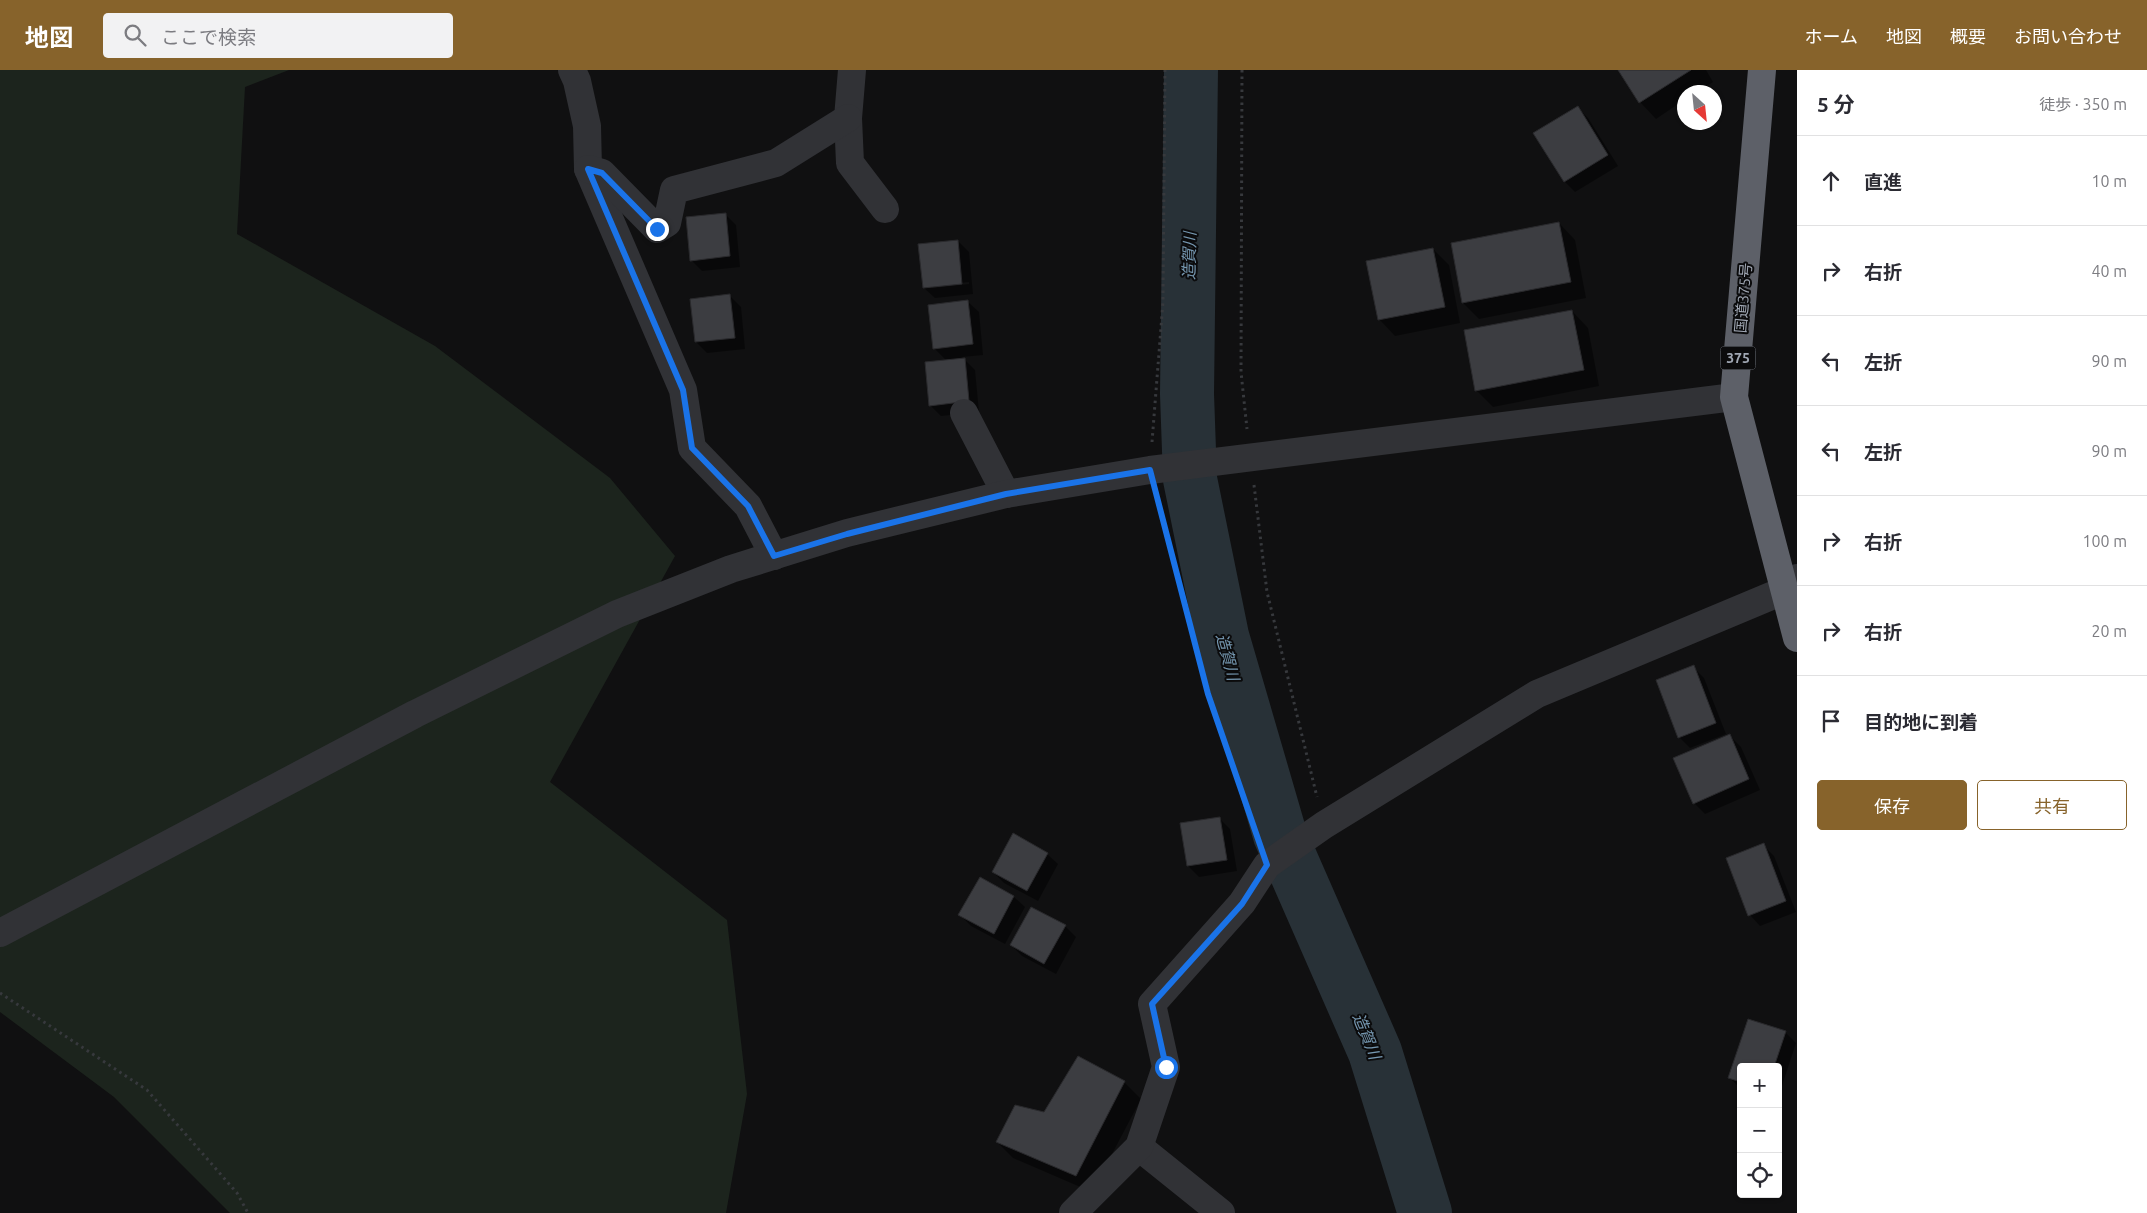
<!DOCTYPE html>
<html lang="ja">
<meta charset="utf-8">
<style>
body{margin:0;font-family:Ubuntu,"Noto Sans JP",sans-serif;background:#f2f2f3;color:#2b2b33}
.controls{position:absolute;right:15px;bottom:15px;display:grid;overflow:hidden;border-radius:5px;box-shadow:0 1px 4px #0004}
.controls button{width:45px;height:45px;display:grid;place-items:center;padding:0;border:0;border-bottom:1px solid #e1e1e2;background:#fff;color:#2b2b33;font:25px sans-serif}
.compass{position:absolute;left:1677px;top:15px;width:45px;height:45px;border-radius:50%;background:#fff;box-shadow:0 1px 4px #0004;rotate:153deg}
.stop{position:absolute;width:15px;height:15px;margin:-11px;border:4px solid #1a73e8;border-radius:50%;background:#fff}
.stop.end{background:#1a73e8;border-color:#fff;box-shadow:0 1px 5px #0008}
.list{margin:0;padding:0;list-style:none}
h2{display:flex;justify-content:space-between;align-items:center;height:65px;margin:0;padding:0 20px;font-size:21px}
h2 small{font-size:16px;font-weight:400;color:#7c7c81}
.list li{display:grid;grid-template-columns:32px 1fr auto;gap:15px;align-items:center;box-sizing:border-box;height:90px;padding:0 20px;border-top:1px solid #e1e1e2}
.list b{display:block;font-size:19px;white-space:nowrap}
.list em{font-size:16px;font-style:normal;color:#7c7c81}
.actions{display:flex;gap:10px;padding:15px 20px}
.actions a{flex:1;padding:11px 0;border:1px solid #87632b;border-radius:5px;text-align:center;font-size:18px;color:#87632b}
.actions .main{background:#87632b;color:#fff}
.icon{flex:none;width:28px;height:28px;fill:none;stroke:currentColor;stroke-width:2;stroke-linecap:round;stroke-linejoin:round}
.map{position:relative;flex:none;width:1797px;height:1143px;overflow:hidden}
header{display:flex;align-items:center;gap:30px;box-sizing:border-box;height:70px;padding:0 25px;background:#87632b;color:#fff}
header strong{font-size:24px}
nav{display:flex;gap:28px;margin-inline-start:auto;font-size:18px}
.search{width:350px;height:45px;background:#f2f2f3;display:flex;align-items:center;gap:12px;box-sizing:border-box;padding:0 18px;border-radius:5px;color:#7c7c81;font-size:19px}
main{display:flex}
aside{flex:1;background:#fff}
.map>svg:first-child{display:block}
.green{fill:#1c241d}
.shadow{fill:#0007;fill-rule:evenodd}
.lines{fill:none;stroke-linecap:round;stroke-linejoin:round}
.river{stroke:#283137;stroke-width:54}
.building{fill:#3c3d41;stroke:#2a2a2d}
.path{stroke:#37393d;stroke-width:3;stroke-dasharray:2.5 4;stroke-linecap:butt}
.minor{stroke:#313236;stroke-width:28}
.highway{stroke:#5d6068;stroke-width:28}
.route{stroke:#1a73e8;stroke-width:6}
.labels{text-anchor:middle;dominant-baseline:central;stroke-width:4;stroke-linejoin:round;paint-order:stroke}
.shield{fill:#0b0b0c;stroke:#737881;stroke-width:1}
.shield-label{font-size:14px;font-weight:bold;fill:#a0a7b3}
.street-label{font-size:15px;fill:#a0a7b3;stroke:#0b0b0c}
.water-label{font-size:16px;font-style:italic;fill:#7597b0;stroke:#0b0b0c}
</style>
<header>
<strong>地図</strong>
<div class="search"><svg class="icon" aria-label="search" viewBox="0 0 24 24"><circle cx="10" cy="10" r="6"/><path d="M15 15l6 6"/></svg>ここで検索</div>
<nav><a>ホーム</a><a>地図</a><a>概要</a><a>お問い合わせ</a></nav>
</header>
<main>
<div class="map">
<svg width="1797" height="1143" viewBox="0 0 1797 1143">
<rect width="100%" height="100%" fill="#101011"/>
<!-- green -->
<polygon class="green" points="0,0 289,0 245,17 237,164 435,276 610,408 675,486 550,712 727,850 747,1024 726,1143 230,1143 114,1027 0,942"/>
<!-- shadow -->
<g class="shadow">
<polygon points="1619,0 1706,0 1713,12 1697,22 1684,22 1684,30 1656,49 1640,32"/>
<polygon points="1577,37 1588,48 1618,96 1575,122 1565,112"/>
<polygon points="725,144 736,155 740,197 702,201 691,190"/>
<polygon points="1559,153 1575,170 1586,228 1479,249 1463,233"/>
<path d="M958 171 969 182 973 224 935 228 924 218ZM969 212V214L932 218V216Z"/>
<polygon points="1433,179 1449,195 1460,253 1395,266 1379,249"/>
<polygon points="730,226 741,237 745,279 707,283 696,272"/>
<polygon points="968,232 979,242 983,285 962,287 975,300 979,342 941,346 930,335 947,291 934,278"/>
<polygon points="1572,241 1588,258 1599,316 1493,337 1476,320"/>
<polygon points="1693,597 1704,608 1726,664 1690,678 1679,667"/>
<polygon points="1730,666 1741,677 1760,720 1705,744 1694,733"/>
<polygon points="1219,748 1230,759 1237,801 1199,807 1188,796"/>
<polygon points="1763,775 1774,786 1796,842 1760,856 1750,845"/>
<polygon points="1047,784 1058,794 1038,831 1004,813 993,802"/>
<polygon points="980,808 1014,827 1025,837 1005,874 971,856 960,845"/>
<polygon points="1065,856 1076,867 1056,904 1022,886 1011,875"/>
<polygon points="1749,951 1785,962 1796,973 1778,1028 1778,997 1741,997 1741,1019 1730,1008"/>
<polygon points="1078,988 1124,1012 1141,1029 1092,1122 1013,1088 997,1072 1045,1043"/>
</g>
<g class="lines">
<!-- river -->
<polyline class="river" points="1191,0 1187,324 1190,409 1222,566 1280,765 1375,982 1425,1143"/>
</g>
<!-- building -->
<g class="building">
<polygon points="1618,0 1691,0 1639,33"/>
<polygon points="1578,36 1608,85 1564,112 1533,63"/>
<polygon points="726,143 730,186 690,191 686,147"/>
<polygon points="1559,152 1571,212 1462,233 1451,173"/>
<polygon points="958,170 962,214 923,218 918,174"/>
<polygon points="1433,178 1445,237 1378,250 1366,191"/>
<polygon points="730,224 735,268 695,272 690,229"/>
<polygon points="968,230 973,274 933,279 928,235"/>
<polygon points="1572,240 1584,300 1475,321 1464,260"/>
<polygon points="965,288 969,331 929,336 925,292"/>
<polygon points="1694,595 1716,653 1678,668 1656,610"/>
<polygon points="1730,664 1749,709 1693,734 1673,688"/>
<polygon points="1220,747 1227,790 1187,796 1180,753"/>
<polygon points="1013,763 1048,783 1027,821 992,802"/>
<polygon points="1764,773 1786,831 1748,846 1726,788"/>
<polygon points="980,807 1014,826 994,864 958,845"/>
<polygon points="1031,837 1066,855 1044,894 1010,875"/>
<polygon points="1748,949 1786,961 1774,997 1741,997 1741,1012 1728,1008"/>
<polygon points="1078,986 1125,1011 1076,1106 996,1072 1015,1035 1044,1042"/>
</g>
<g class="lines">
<!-- path -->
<g class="path">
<polyline points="1242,0 1241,302 1247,359"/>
<polyline points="1152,372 1163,232 1165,0"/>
<polyline points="1254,415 1267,522 1317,727"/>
<polyline points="1157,427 1208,624 1257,766"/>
<polyline points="0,923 147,1020 237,1123 248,1143"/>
</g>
<!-- minor -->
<g class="minor">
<polyline points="572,0 577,11 587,56 588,99 683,320 692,378 748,436 774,486"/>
<polyline points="852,0 848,48 850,93 885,139"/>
<polyline points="588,99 602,103 657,159 667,153 674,120 776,93 848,48"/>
<polyline points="964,343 1006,424"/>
<polyline points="0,863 415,644 617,544 731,499 847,463 1006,424 1150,400 1734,327"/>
<polyline points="1139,1077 1221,1143"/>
<polyline points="1073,1143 1139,1077 1166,997 1152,934 1242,833 1267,795 1324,755 1537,624 1783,521 1797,508"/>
</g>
<!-- highway -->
<polyline class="highway" points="1762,0 1734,327 1797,568"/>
</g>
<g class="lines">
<!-- route -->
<polyline class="route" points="657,159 602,103 588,99 683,320 692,378 748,436 774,486 847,464 1006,424 1150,400 1208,624 1267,795 1242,834 1152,934 1166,997"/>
</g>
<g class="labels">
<!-- shield labels -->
<rect class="shield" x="1720.5" y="276.5" width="35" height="23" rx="4"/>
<g class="shield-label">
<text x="1738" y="288">375</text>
</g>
<!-- street labels -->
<g class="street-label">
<text transform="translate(1743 228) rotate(-85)">国道375号</text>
</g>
<!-- water labels -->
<g class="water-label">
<text transform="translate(1189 186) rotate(-89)">造賀川</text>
<text transform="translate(1228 587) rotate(75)">造賀川</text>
<text transform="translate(1367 966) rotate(68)">造賀川</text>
</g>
</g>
</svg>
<div class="controls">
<button>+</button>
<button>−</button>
<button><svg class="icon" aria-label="locate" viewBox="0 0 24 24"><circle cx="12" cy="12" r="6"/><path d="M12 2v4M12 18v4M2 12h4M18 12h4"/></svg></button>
</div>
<svg class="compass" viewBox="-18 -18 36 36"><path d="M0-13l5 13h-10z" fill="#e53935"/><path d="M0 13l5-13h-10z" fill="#7c7c81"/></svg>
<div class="stop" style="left:1166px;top:997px"></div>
<div class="stop end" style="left:657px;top:159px"></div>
</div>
<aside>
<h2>5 分<small>徒歩 · 350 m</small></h2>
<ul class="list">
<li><svg class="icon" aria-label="ahead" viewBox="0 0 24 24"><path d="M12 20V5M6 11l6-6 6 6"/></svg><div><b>直進</b></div><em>10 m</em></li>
<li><svg class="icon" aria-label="right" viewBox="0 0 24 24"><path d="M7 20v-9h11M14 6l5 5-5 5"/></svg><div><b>右折</b></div><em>40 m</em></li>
<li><svg class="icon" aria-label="left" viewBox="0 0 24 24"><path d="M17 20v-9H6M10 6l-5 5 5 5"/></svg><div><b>左折</b></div><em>90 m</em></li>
<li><svg class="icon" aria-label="left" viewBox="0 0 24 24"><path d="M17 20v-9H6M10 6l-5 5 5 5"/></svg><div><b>左折</b></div><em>90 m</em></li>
<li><svg class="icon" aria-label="right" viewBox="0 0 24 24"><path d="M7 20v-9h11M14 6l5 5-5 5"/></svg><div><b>右折</b></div><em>100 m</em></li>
<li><svg class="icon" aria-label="right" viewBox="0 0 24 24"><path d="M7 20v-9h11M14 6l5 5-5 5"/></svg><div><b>右折</b></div><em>20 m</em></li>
<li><svg class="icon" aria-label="arrive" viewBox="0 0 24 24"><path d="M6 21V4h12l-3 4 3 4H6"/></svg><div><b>目的地に到着</b></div></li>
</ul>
<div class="actions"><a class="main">保存</a><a>共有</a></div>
</aside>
</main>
